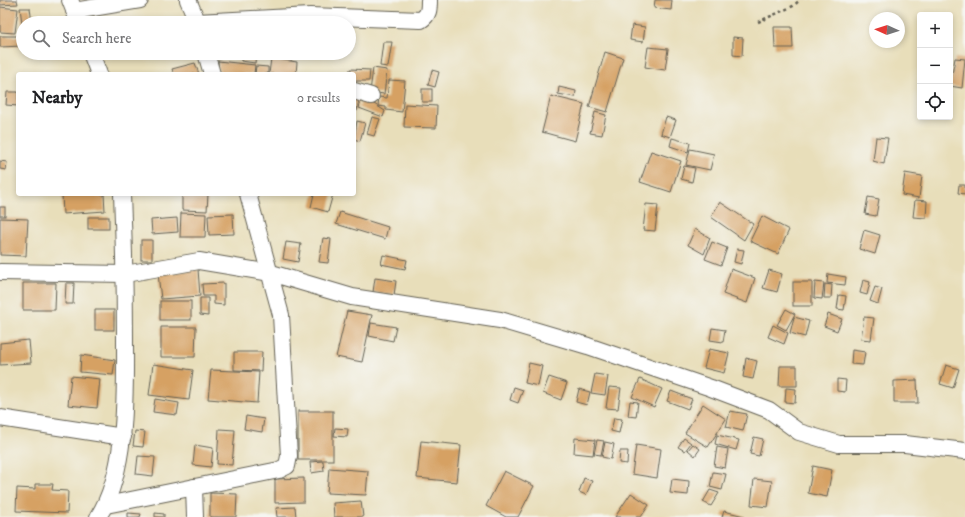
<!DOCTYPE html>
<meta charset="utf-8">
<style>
body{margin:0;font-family:"IM FELL DW Pica",serif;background:#f2f2f2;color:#202124}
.controls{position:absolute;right:12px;top:12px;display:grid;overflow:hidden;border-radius:4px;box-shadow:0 2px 6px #0003}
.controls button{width:36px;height:36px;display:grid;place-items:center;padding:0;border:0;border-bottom:1px solid #e0e0e0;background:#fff;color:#202124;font:20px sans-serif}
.compass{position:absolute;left:869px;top:12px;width:36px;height:36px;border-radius:50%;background:#fff;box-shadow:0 2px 6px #0003;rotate:273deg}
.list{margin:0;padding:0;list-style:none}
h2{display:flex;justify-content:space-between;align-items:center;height:52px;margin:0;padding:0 16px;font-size:17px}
h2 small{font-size:13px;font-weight:400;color:#757577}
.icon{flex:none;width:22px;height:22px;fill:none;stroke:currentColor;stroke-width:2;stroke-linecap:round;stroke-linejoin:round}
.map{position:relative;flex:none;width:965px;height:517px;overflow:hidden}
.search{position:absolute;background:#fff;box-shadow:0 2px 6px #0003;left:16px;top:16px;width:340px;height:44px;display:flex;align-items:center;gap:10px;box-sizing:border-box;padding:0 14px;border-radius:22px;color:#757577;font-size:15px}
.panel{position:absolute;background:#fff;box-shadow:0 2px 6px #0003;left:16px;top:72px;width:340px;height:124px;border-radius:4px}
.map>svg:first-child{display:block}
.building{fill:#d6a164}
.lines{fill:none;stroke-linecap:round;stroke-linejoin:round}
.street-casing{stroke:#636053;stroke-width:18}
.path{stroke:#636053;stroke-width:2.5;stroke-dasharray:3 3;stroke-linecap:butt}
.street{stroke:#fff;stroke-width:16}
</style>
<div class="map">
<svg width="965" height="517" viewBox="0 0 965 517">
<rect width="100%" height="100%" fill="#f6f6f2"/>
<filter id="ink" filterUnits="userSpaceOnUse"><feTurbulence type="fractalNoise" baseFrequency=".025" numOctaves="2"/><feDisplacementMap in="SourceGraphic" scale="8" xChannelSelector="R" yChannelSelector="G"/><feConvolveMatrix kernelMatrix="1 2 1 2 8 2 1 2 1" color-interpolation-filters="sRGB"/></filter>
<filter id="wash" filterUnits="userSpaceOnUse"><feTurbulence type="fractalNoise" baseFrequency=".012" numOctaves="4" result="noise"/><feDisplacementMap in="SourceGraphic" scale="16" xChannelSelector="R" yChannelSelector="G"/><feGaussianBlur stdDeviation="0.9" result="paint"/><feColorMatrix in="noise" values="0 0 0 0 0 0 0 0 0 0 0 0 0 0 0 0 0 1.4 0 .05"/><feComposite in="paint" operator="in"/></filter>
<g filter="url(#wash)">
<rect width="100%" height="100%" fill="#e8deba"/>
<g id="blocks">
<!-- building -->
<g class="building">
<polygon points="0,0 17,0 18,4 0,5"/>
<polygon points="655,0 672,0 671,10 654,8"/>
<polygon points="0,7 18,9 15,33 0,32"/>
<polygon points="20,8 30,8 32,23 22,23"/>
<polygon points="632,25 645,27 643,42 630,40"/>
<polygon points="774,27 792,27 793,48 775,48"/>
<polygon points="0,36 21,36 22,46 0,47"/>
<polygon points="733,37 743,38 742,56 733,55"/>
<polygon points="383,42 392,42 388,67 380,66"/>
<polygon points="648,47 668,49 665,70 645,67"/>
<polygon points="605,52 623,58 607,112 589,107"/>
<polygon points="241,53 256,53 255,63 241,61"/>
<polygon points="271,58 297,62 296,74 269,74"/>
<polygon points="955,58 965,59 962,88 950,86"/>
<polygon points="218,61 255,65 254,74 219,74"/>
<polygon points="195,63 199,74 174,74 172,69"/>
<polygon points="256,66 268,67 268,74 255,74"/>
<polygon points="373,68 387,70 384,94 370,92"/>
<polygon points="350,69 370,70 369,81 354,81 354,74 350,74"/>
<polygon points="432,70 439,72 435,87 428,85"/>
<polygon points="389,80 405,81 402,112 386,110 386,107 378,106 379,97 387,98"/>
<polygon points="559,87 576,91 575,97 558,94"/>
<rect x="422" y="89" width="10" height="13"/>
<polygon points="7,92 18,92 18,106 6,105"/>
<polygon points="354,93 360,94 357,111 354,110"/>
<polygon points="551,96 584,104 575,141 542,132"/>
<polygon points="361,100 374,104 385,111 383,117 359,108"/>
<polygon points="405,104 437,106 436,128 404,127"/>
<polygon points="595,112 606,115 602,135 590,133"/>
<polygon points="372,117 380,119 374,136 367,134"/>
<polygon points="666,117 676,120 670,137 661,134"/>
<polygon points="357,121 365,123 360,141 354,139"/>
<polygon points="876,137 888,138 884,164 873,161"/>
<polygon points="672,138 690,143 688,152 670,146"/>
<polygon points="690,149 714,154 710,170 686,165"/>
<polygon points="651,151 681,161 671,192 640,182"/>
<polygon points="0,161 7,162 6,170 0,169"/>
<polygon points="684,166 695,168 692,182 681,179"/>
<polygon points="905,173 922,176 919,198 902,195"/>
<polygon points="959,185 965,185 965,194 958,193"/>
<polygon points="62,194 104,194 105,211 63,214"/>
<polygon points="182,194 208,194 207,211 182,210"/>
<polygon points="314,194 333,194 328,212 311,207"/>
<polygon points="868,197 879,199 876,216 865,214"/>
<polygon points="915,200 927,201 926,218 913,217"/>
<polygon points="720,202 753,224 744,240 711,217"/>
<polygon points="646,204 658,205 655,231 643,230"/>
<rect x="0" y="207" width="5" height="9"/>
<polygon points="340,212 388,227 385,239 336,224"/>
<polygon points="181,213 206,214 205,237 180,237"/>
<polygon points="233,214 234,234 209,235 208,215"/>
<polygon points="762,216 789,230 778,254 750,241"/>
<rect x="88" y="217" width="21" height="12"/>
<polygon points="0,218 28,219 26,256 0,255"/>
<polygon points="177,218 178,232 152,234 151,220"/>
<polygon points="695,229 710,238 704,254 688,245"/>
<polygon points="864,230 880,235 875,254 859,249"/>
<polygon points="323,238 331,239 328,263 319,262"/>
<rect x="141" y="240" width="11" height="20"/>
<polygon points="286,242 301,244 298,262 283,259"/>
<polygon points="712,242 727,248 721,265 705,259"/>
<polygon points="737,249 744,250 741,264 734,262"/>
<polygon points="383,255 407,260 405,269 381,264"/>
<polygon points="198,269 200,296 161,299 158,274"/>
<polygon points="731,269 755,278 747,303 723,294"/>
<polygon points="769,270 782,274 777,292 763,288"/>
<polygon points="828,274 846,277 845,285 827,283"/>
<polygon points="375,278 396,281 394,295 373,292"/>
<polygon points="863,280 870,282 867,295 860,293"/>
<rect x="793" y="282" width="19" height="24"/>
<polygon points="815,282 824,283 822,299 814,298"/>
<polygon points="23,283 56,283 55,310 23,310"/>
<polygon points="66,283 74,283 73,304 65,304"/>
<polygon points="224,283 224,305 214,304 214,296 203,296 202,284"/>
<polygon points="825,284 832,285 831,298 824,298"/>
<polygon points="875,287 882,289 878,304 870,301"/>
<polygon points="839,295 846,296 844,310 837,309"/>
<polygon points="200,298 208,298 208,316 200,315"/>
<rect x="160" y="301" width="31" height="19"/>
<polygon points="786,309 795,314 786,330 777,325"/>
<rect x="95" y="310" width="19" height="20"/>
<polygon points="347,311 372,315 362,362 336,357"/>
<polygon points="828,314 842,319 837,331 824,326"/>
<polygon points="794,317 809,321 805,337 790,333"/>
<polygon points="864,317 874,318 871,340 861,339"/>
<polygon points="371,323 396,327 393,341 369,336"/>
<polygon points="773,325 788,333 784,344 768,337"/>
<polygon points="161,327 196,327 195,357 161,357"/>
<polygon points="712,328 725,330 723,342 710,340"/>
<polygon points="29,340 31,363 0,365 0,343"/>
<polygon points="709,349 729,353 724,373 704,368"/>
<polygon points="852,350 865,352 863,365 851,364"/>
<polygon points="234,352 262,352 261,371 234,370"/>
<polygon points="81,355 115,360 113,375 80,372"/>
<polygon points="746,358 757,361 753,379 743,377"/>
<polygon points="529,363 542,366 538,386 525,383"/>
<polygon points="153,364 193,370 189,400 149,395"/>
<polygon points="946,365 959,369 953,388 940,384"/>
<polygon points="780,366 797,366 797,386 779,386"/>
<polygon points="211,370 259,372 257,403 208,399"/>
<polygon points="595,374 608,376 605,395 591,393"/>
<polygon points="71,376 100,379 97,408 68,405"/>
<polygon points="549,377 567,383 561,400 543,393"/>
<polygon points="640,379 662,389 654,407 632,397"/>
<polygon points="837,379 846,380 845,392 837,391"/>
<polygon points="917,380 918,403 894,403 894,381"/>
<polygon points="514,387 523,390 518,403 510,400"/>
<polygon points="609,387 621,388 618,409 606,408"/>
<polygon points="786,388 796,389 795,403 785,402"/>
<polygon points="579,389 590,392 587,405 576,402"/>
<polygon points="671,391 692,399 688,409 667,401"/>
<polygon points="155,399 179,403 177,415 153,412"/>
<polygon points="630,401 638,402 636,417 628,416"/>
<polygon points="703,404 726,419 708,447 685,433"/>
<rect x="298" y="411" width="35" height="49"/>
<polygon points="730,411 747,414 743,431 726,427"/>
<polygon points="246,416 264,419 262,432 244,429"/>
<polygon points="614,418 622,419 619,433 611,431"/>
<polygon points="335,428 348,429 347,437 334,436"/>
<polygon points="219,429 235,430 232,465 217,464"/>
<polygon points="135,431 145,432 143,447 133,446"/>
<polygon points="717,435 739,440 736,450 715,444"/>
<polygon points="754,437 763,439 759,456 750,454"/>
<polygon points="575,438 595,440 593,455 574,453"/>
<polygon points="684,438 691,443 685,451 678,447"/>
<polygon points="597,440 604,441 601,455 594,454"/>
<polygon points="421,441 461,445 457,482 417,478"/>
<polygon points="605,442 614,444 611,459 602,457"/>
<polygon points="693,444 700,449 695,456 688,450"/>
<polygon points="195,445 213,448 211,467 193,465"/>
<polygon points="636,445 661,449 657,478 632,474"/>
<polygon points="717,447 728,449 725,468 714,466"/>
<polygon points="620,451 628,451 627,464 619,463"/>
<polygon points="138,456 155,457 153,476 136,474"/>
<polygon points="323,461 324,471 311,473 310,462"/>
<polygon points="813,466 832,470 827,497 808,493"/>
<polygon points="329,468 368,471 366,495 327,493"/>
<polygon points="504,471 534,486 518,517 506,517 486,506"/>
<polygon points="713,472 726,474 722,490 710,487"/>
<polygon points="304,478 304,502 275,503 275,479"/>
<polygon points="584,478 592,481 586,495 579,492"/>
<polygon points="672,479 689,481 688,495 670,493"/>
<polygon points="754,479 772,481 768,507 751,505"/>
<polygon points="35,484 53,484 52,490 68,491 67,513 16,511 17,488 35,489"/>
<polygon points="710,490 719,493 711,506 703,502"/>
<polygon points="210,493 237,494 236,517 210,517"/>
<polygon points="631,493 649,505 641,517 615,517"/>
<polygon points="361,501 363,517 334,517 333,503"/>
<polygon points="295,507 296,517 277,517 276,508"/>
<polygon points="724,511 744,516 744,517 722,517"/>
<polygon points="128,513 141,514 140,517 128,517"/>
<polygon points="155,513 164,514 164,517 155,517"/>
</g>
</g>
</g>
<g filter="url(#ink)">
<use href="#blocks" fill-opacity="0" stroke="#636053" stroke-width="1"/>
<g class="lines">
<!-- street casing -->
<g class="street-casing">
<g id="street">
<polyline points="70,0 79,23"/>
<polyline points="188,0 198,23"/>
<polyline points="74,11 140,0"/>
<path d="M197 22 310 16 421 20C429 15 429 9 429 0"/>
<polyline points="91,53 99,74"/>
<polyline points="206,53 212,74"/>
<polyline points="354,91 371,96"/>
<polyline points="0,272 125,274 199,261 271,273 352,297 500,320 588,346 711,388 769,410 799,432 839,444 905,444 965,451"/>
<polyline points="0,418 123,437"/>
<polyline points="194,487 195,517"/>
<polyline points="106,505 279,470 287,466 289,456 281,315 248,194"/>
<path d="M98 517C128 471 125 390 125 337 125 289 124 242 122 194"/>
</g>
</g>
<!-- path -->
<polyline class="path" points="758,22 793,6 800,0"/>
<!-- street -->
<use href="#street" class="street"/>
</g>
</g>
</svg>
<div class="controls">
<button>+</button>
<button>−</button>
<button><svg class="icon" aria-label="locate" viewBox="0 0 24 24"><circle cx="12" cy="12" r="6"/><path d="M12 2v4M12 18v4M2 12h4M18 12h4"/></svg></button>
</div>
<svg class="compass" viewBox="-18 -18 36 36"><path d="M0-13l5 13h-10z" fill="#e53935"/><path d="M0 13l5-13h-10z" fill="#757577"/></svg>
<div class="search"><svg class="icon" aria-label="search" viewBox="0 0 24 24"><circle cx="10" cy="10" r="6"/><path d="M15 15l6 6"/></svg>Search here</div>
<section class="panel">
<h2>Nearby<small>0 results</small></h2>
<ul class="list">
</ul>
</section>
</div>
